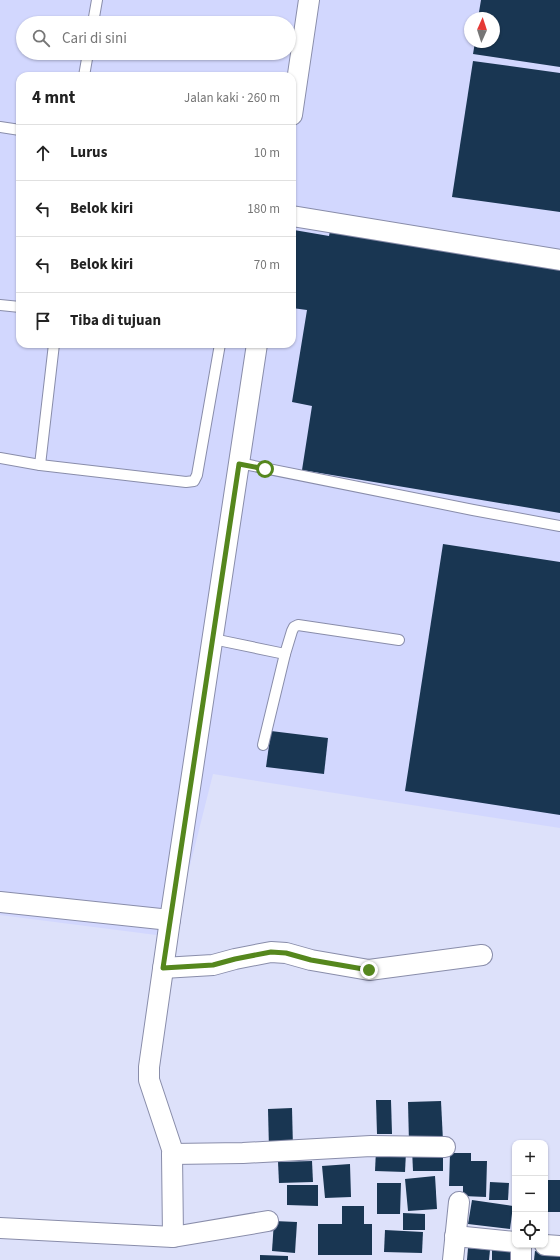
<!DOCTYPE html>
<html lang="id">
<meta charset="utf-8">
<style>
body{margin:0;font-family:"Source Sans 3",sans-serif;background:#f2f2f2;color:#222}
.controls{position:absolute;right:12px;bottom:12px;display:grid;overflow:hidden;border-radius:8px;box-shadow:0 1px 3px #0004}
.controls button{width:36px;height:36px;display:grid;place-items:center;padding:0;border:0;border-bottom:1px solid #e0e0e0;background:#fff;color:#222;font:20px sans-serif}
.compass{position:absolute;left:464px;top:12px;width:36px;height:36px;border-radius:50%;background:#fff;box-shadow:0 1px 3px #0004;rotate:3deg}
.stop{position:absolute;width:12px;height:12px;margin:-9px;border:3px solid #55871d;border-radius:50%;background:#fff}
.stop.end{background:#55871d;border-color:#fff;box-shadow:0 1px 4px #0008}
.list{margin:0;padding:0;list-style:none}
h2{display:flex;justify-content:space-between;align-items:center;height:52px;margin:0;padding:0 16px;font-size:17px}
h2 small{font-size:13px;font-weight:400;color:#767676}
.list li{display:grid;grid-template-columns:26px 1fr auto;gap:12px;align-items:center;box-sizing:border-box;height:56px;padding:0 16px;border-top:1px solid #e0e0e0}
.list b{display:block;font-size:15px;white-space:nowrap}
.list em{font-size:13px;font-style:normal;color:#767676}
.icon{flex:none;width:22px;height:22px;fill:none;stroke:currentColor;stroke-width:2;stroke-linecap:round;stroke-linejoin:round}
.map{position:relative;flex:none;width:560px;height:1260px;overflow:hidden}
.search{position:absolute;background:#fff;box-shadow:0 1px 3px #0004;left:16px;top:16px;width:280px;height:44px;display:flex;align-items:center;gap:10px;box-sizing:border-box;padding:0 14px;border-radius:22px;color:#767676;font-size:15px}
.panel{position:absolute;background:#fff;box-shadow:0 1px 3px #0004;left:16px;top:72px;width:280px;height:276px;border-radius:12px}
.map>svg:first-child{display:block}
.built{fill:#d2d7fe;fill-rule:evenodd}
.building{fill:#193652}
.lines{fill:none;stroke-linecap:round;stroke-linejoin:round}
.service-casing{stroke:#898daa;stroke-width:12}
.minor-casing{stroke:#898daa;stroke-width:22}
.service{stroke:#fff;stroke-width:10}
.minor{stroke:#fff;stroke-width:20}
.route{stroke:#55871d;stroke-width:5}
</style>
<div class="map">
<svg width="560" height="1260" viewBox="0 0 560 1260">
<rect width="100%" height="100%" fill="#dde1fa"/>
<!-- built -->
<path class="built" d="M0 0H560V828L213 774 172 937 0 915ZM470 18H494V42H470ZM23 23H289V53H23ZM20 76H292V344H20Z"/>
<!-- building -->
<g class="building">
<polygon points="481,0 560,0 560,67 473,54 475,42 494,42 494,18 478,18"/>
<polygon points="473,61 560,73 560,212 452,197"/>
<polygon points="294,230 329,236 330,231 560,269 560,513 302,470 312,406 292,402 307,310 292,308 292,246"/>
<polygon points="443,544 560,562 560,815 405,791"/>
<polygon points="271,731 328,738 324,774 266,767"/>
<polygon points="376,1100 391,1100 392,1134 377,1134"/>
<polygon points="441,1101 443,1141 409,1143 408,1102"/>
<polygon points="292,1108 293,1148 269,1149 268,1109"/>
<polygon points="443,1148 443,1171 413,1171 412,1149"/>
<polygon points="376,1150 406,1152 405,1172 375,1171"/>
<polygon points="450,1153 471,1153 471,1161 487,1161 486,1197 463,1196 463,1186 449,1186"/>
<polygon points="312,1161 313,1182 279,1183 278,1162"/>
<polygon points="350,1164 351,1197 325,1198 322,1166"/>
<rect x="512" y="1165" width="3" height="18"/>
<polygon points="435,1176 437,1209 408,1211 405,1179"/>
<polygon points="548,1180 560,1180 560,1212 547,1212"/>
<polygon points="490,1182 509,1183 508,1200 489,1200"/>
<polygon points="377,1183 401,1183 400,1214 377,1214"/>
<polygon points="287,1185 318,1185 318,1206 287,1205"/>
<polygon points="472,1200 513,1206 510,1229 468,1224"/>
<polygon points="342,1206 364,1206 364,1224 372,1224 372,1255 318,1255 318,1224 342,1224"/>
<polygon points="403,1213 425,1214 425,1230 403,1230"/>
<polygon points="274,1221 297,1222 295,1253 272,1251"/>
<polygon points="385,1230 423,1232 422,1253 384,1252"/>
<polygon points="468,1248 490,1250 489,1260 467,1260"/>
<polygon points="492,1250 514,1252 513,1260 492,1260"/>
<polygon points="535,1251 560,1254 560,1260 534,1260"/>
<polygon points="260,1255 288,1256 288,1260 260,1260"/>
</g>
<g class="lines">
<!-- service casing -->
<g class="service-casing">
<g id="service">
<polyline points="93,23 97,0"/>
<polyline points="84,76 88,53"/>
<polyline points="0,127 20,130"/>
<polyline points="0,305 20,307"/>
<polyline points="0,458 40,465 186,482 194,481 197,475 220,344"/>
<polyline points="239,463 473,510 560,526"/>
<polyline points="40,465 54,344"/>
<polyline points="213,639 285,654"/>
<polyline points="263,745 285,654 292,631 294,627 298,625 399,640"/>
</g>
</g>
<!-- minor casing -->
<g class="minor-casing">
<g id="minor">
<polyline points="292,115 309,0"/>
<polyline points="292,216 560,260"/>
<polyline points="0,902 170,920"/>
<polyline points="163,968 213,965 235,959 271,952 286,953 311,960 369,970 482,955"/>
<polyline points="172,1154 243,1153 371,1146 445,1147"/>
<polyline points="0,1228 173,1237 268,1221"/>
<polyline points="455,1236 515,1242"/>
<polyline points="173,1237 172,1154 173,1152 149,1080 149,1067 170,920 257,344"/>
<polyline points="545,1245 560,1246"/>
<polyline points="453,1260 459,1202"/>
<polyline points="521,1260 521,1245"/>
</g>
</g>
<!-- service -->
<use href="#service" class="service"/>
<!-- minor -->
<use href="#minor" class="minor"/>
</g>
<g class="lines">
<!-- route -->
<polyline class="route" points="265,469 239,464 163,968 213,965 235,959 271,952 286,953 311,960 369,970"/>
</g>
</svg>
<div class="controls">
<button>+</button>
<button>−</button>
<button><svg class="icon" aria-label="locate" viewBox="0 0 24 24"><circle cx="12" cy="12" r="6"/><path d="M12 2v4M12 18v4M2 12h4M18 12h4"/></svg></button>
</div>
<svg class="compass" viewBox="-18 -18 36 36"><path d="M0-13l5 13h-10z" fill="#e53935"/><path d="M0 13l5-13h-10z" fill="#767676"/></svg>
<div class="stop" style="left:265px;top:469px"></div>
<div class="stop end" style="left:369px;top:970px"></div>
<div class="search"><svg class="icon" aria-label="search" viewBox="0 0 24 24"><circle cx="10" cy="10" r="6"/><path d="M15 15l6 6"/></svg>Cari di sini</div>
<section class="panel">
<h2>4 mnt<small>Jalan kaki · 260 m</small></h2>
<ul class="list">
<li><svg class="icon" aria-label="ahead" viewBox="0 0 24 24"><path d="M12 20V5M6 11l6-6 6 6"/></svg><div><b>Lurus</b></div><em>10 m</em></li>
<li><svg class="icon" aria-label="left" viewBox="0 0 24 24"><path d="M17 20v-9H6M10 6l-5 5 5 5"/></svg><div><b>Belok kiri</b></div><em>180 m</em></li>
<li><svg class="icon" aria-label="left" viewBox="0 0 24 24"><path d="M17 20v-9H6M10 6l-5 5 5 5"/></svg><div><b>Belok kiri</b></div><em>70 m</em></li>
<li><svg class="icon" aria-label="arrive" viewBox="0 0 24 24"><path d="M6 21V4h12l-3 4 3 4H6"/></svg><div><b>Tiba di tujuan</b></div></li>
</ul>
</section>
</div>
